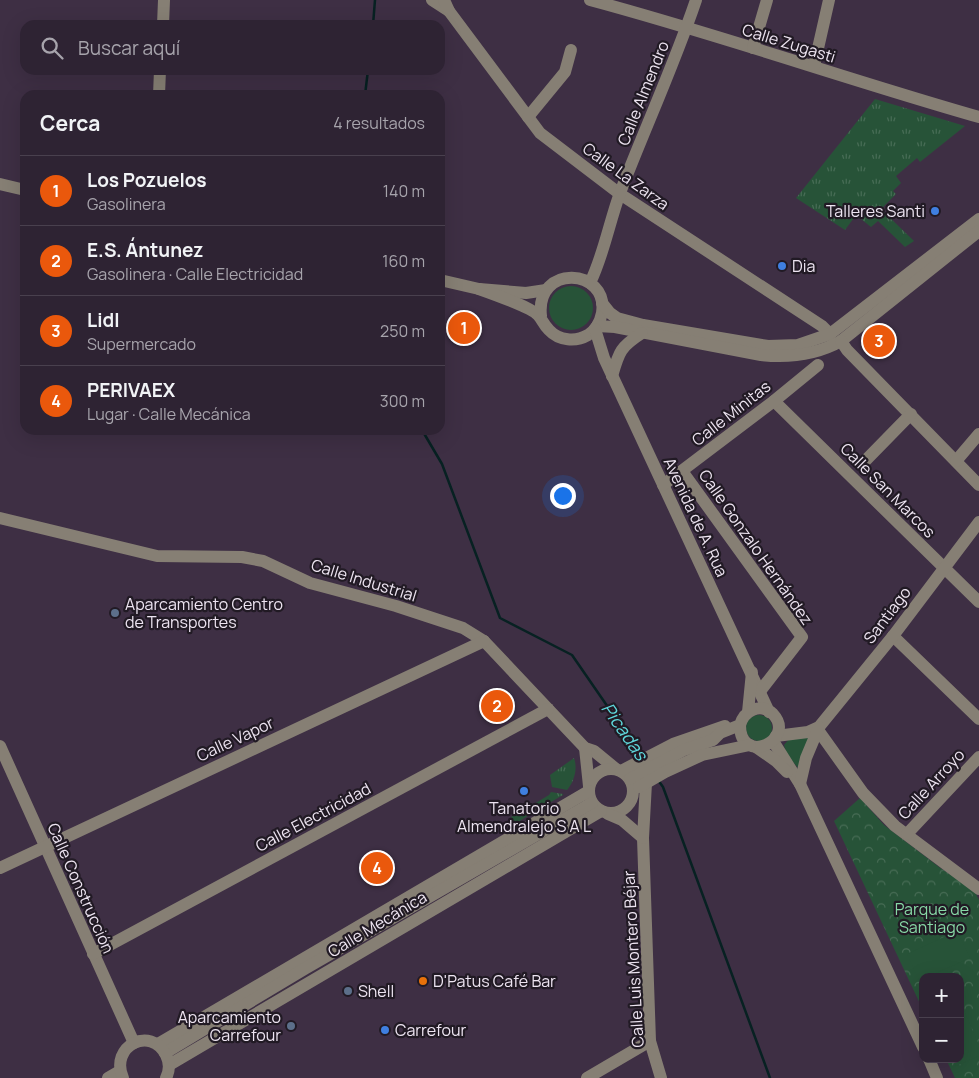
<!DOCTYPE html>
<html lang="es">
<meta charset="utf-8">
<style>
body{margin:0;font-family:Manrope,sans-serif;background:#3a2f3f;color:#f1f3f6}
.controls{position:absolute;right:15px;bottom:15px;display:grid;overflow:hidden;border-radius:10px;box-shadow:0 5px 20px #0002}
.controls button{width:45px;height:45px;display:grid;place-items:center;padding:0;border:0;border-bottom:1px solid #49404e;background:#2e2333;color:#f1f3f6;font:25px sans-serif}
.you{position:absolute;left:562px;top:495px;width:18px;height:18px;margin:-12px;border:4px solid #fff;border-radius:50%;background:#1a73e8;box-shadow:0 0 0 8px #1a73e833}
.badge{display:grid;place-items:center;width:32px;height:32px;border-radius:50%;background:#ea580c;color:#fff;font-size:16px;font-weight:700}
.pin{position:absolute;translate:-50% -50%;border:2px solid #fff;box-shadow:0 1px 5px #0006}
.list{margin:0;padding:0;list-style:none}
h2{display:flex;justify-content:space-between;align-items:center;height:65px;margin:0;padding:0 20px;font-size:21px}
h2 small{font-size:16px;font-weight:400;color:#a7a4ac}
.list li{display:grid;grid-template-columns:32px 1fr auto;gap:15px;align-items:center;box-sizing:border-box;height:70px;padding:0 20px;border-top:1px solid #49404e}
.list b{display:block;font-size:19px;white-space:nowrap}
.list p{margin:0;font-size:16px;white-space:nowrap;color:#a7a4ac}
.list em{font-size:16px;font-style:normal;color:#a7a4ac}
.icon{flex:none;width:28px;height:28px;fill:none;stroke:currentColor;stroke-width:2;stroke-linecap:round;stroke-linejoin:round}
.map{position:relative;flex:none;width:979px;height:1078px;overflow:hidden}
.search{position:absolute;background:#2e2333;box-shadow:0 5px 20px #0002;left:20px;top:20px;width:425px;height:55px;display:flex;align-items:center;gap:12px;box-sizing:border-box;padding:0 18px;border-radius:15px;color:#a7a4ac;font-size:19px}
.panel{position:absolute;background:#2e2333;box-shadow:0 5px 20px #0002;left:20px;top:90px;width:425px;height:345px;border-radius:15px}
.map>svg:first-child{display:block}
.grass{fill:url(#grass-tufts)}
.park{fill:url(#park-crowns)}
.garden{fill:#275338}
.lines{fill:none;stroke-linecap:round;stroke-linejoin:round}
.stream{stroke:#072122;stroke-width:2.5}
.minor{stroke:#867f74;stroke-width:12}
.shop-dot{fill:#3f7fe0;stroke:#211a24;stroke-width:2}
.service-dot{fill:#5c6f8a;stroke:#211a24;stroke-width:2}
.food-dot{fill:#e8710a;stroke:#211a24;stroke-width:2}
.labels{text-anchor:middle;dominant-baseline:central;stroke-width:4.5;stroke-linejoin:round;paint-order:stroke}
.street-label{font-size:16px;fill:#ede4f1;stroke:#211a24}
.poi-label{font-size:16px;fill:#ede4f1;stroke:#211a24;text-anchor:start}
.park-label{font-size:16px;fill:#87d8a6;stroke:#211a24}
.water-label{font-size:18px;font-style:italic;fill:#5fd8dc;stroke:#211a24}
</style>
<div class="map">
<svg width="979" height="1078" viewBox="0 0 979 1078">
<defs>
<pattern id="grass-tufts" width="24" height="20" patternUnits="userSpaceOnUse" patternTransform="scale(1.25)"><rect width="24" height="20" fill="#275338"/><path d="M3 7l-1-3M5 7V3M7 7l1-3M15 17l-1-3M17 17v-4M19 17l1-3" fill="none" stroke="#476c55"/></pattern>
<pattern id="park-crowns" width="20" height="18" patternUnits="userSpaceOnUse" patternTransform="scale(1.25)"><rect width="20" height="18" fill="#275338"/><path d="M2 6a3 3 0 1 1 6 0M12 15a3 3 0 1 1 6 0" fill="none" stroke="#476c55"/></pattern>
</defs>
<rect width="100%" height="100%" fill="#3e2f44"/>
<!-- grass -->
<g class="grass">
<polygon points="875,99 965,126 920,162 917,158 896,176 901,183 893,191 896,194 881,209 914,241 905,247 878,221 871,227 856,215 845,230 796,198"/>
<path d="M574 758C578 769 574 782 567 790L552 787 550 775Z"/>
<polygon points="551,792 563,794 563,795 539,809 534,804 549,795"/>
<polygon points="529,807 534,812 515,824 511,817"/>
</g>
<!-- park -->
<polygon class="park" points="860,798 884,825 939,867 966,885 976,894 979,900 979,1078 955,1078 946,1059 960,1059 960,977 923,977 923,1010 834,821"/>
<!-- garden -->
<g class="garden">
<circle cx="571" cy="308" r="22"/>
<circle cx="759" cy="728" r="13"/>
<polygon points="809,737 799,769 787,755 784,745 790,738"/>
<polygon points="957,931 970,958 927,977 923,977 923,979 919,980 907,954"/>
<polygon points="960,1001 979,1045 979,1056 956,1066 953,1059 960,1059"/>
</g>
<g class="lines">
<!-- stream -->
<g class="stream">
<polyline points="373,25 375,0"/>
<polyline points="365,95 368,70"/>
<polyline points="422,430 442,464 500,618 572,655 641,755"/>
<polyline points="658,780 663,787 770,1078"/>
</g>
<!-- minor -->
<g class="minor">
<polyline points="432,0 449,11"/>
<polyline points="444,0 449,11 540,133 620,194 822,326 830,334"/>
<path d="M590 0C721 35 849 80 979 117"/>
<polyline points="163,25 164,0"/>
<polyline points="753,48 767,0"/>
<polyline points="814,66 829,0"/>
<polyline points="159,95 160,70"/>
<polyline points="528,117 565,72 571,50"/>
<polyline points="0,184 25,190"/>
<polyline points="440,280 479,289 526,293 546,290"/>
<path d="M590 283C604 254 609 223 620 193 645 128 674 65 696 0"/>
<path d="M479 289C496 295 513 301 529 309 543 316 540 321 549 330 559 341 576 342 588 335 596 330 600 323 602 313 609 268 535 263 541 316"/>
<polyline points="602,303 610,313 617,318 643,325 768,346 798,345 830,334 979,219"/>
<path d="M597 326 615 327 761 355C790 358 816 355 841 341L979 231"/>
<polyline points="595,329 604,358 769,712"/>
<polyline points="841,341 847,350 979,485"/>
<path d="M612 376C619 352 620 347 642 333"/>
<polyline points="774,401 979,602"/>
<polyline points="866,460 911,414"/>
<polyline points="956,461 979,434"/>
<polyline points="682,471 802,637 761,690"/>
<polyline points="663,485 774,401 818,365"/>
<polyline points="0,518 157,556 242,557 263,561 310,583 396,606 463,628 484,641 585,748 594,751 616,769"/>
<polyline points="893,636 979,719"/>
<polyline points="748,712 752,672"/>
<polyline points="818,730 863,793 895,826 979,889"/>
<polyline points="776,736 808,732 819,727 893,636 979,522"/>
<polyline points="773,741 800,784 923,1047"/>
<polyline points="0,746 134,1043"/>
<polyline points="756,747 776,761 787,772"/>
<polyline points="585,748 589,786"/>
<circle cx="611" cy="791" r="22"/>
<polyline points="621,771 673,744 725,726"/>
<path d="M630 779 684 750 713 740 720 733 740 725C744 711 760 702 773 714 797 740 740 767 740 725"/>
<polyline points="646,783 643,838 650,1041 661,1078"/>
<polyline points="800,784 806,758 819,727"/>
<polyline points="639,787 665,772 702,755 750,745"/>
<polyline points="608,814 622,820 643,838"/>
<polyline points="907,834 979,757"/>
<polyline points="0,868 484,641"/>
<polyline points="93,954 548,709"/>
<polyline points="158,1044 589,791"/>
<polyline points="165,1053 306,968 592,803"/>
<polyline points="929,1059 937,1078"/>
<polyline points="169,1065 601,811"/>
<polyline points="108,1078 120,1071"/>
<path d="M123 1078C109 1046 151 1025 166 1055 170 1063 170 1070 166 1078"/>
<polyline points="587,1078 650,1041"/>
</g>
</g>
<!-- markers -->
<g class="shop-dot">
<circle cx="935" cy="211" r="5"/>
<circle cx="782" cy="266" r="5"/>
<circle cx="524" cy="791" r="5"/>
<circle cx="385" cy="1030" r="5"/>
</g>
<g class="service-dot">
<circle cx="115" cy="613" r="5"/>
<circle cx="348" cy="991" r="5"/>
<circle cx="291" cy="1026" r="5"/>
</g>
<circle class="food-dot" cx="423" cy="981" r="5"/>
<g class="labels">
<!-- street labels -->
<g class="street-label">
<text transform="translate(789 43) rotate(17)">Calle Zugasti</text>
<text transform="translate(643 93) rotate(-68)">Calle Almendro</text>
<text transform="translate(626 176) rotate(36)">Calle La Zarza</text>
<text transform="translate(731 413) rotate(-38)">Calle Minitas</text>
<text transform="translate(888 490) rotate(45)">Calle San Marcos</text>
<text transform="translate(696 517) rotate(65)">Avenida de A. Rua</text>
<text transform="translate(756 547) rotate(55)">Calle Gonzalo Hernández</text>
<text transform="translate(364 580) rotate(17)">Calle Industrial</text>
<text transform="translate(887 615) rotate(-53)">Santiago</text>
<text transform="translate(235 739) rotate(-25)">Calle Vapor</text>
<text transform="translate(931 784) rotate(-47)">Calle Arroyo</text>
<text transform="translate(313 817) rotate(-28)">Calle Electricidad</text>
<text transform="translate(81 888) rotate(66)">Calle Construcción</text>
<text transform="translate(377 924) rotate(-31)">Calle Mecánica</text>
<text transform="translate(633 959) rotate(-93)">Calle Luis Montero Béjar</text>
</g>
<!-- poi labels -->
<g class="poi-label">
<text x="925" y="211" text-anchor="end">Talleres Santi</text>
<text x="792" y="266">Dia</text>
<text x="125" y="604">Aparcamiento Centro<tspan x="125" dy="18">de Transportes</tspan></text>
<text x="524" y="808" text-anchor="middle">Tanatorio<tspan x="524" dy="18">Almendralejo S A L</tspan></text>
<text x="433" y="981">D'Patus Café Bar</text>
<text x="358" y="991">Shell</text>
<text x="281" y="1017" text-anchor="end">Aparcamiento<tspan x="281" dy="18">Carrefour</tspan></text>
<text x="395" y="1030">Carrefour</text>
</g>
<!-- park labels -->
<g class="park-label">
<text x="932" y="909">Parque de<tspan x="932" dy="18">Santiago</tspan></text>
</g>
<!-- water labels -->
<g class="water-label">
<text transform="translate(625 731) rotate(55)">Picadas</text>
</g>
</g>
</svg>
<div class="controls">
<button>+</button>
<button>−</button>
</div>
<div class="you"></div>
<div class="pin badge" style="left:464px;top:328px">1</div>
<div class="pin badge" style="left:497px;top:706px">2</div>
<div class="pin badge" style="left:879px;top:341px">3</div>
<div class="pin badge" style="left:377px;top:868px">4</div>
<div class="search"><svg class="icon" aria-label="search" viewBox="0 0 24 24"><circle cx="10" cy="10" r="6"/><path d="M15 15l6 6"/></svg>Buscar aquí</div>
<section class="panel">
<h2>Cerca<small>4 resultados</small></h2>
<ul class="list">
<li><span class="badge">1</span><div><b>Los Pozuelos</b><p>Gasolinera</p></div><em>140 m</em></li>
<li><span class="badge">2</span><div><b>E.S. Ántunez</b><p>Gasolinera · Calle Electricidad</p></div><em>160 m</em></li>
<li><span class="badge">3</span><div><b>Lidl</b><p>Supermercado</p></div><em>250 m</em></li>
<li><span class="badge">4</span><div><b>PERIVAEX</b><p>Lugar · Calle Mecánica</p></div><em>300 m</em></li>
</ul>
</section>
</div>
